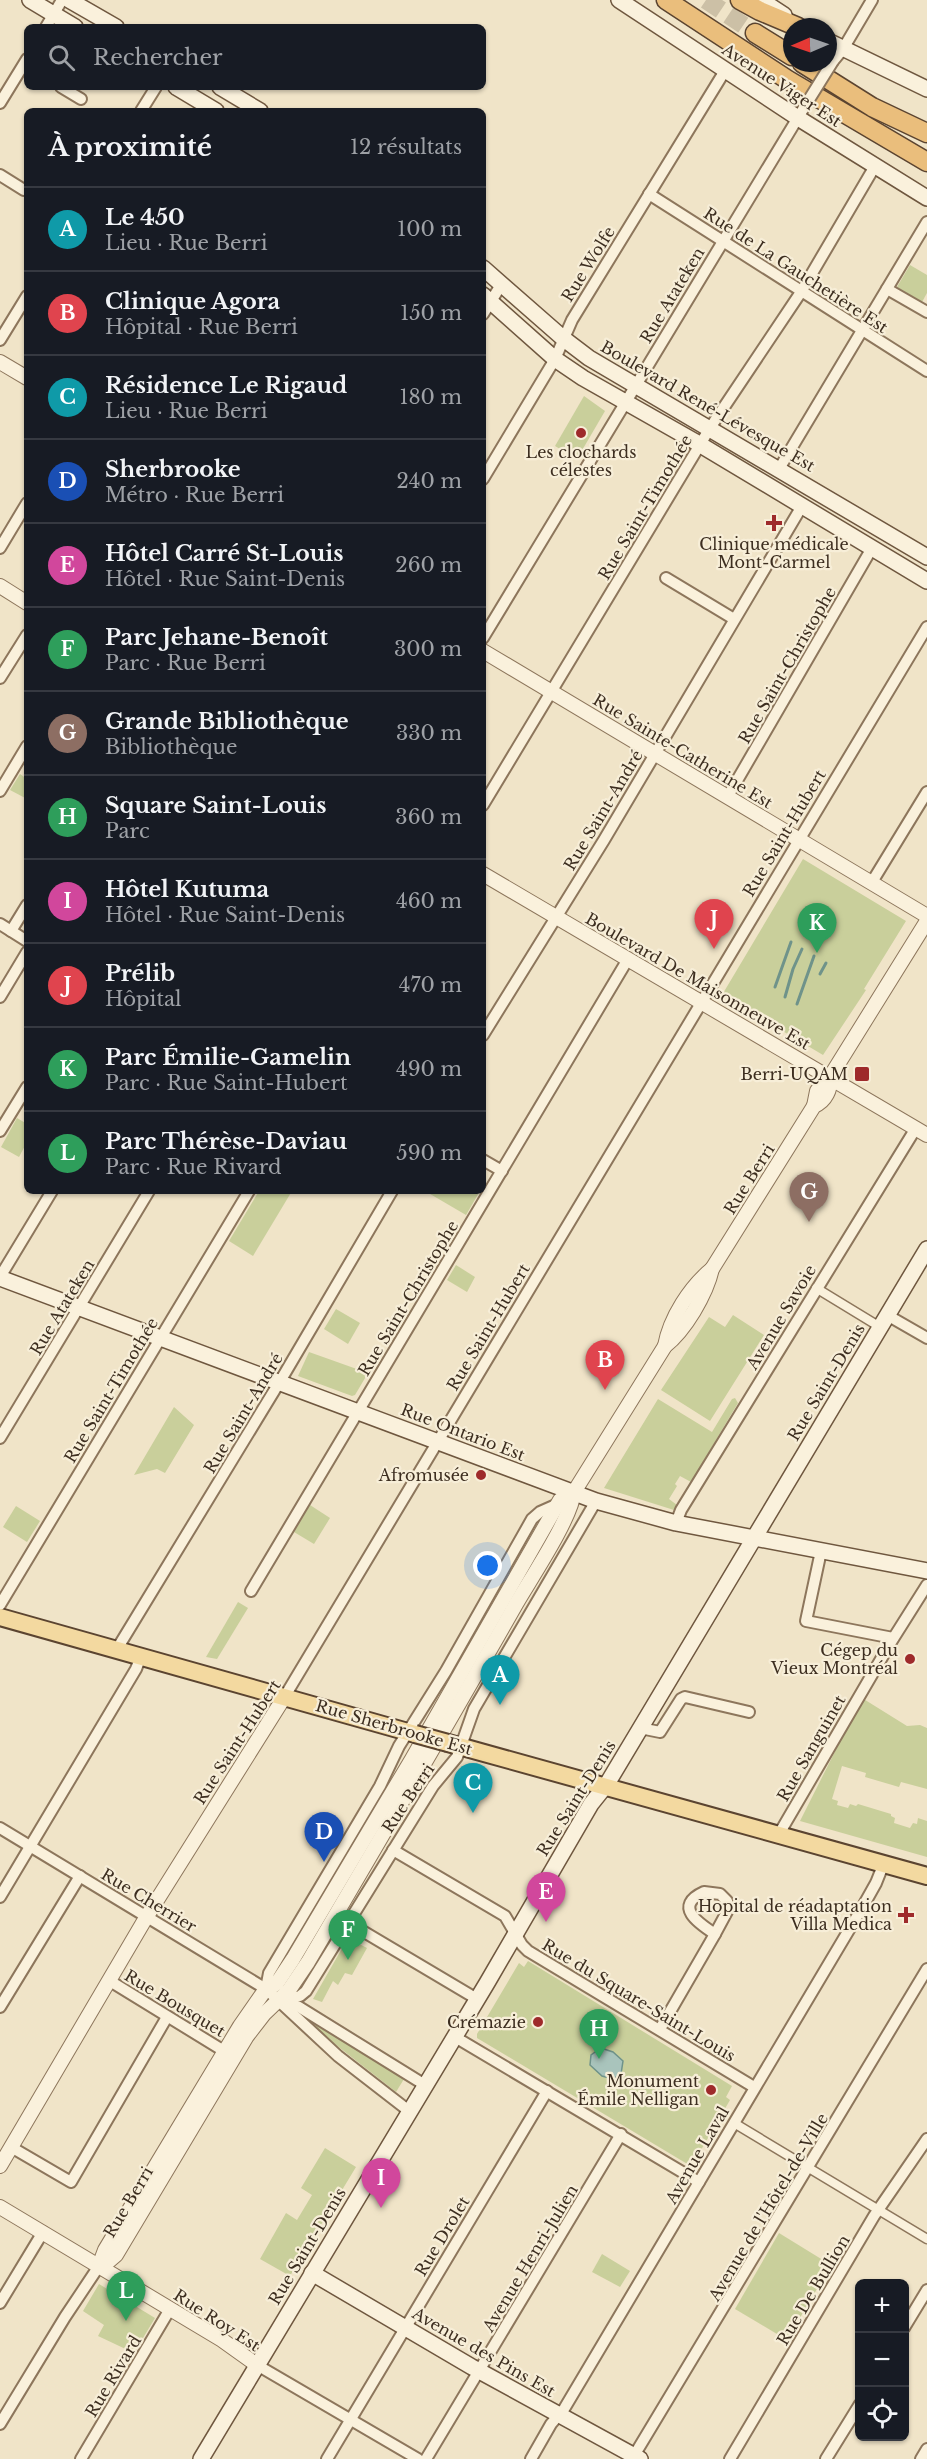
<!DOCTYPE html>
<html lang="fr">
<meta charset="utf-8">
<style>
body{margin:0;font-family:"Libre Baskerville",serif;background:#20242c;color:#f1f3f6}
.controls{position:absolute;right:18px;bottom:18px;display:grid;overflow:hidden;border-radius:9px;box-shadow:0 2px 4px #0004}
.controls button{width:54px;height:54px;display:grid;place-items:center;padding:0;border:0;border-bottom:2px solid #363941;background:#171b24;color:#f1f3f6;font:30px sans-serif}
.compass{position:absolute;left:783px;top:18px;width:54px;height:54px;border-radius:50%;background:#171b24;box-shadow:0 2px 4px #0004;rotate:268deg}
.you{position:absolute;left:488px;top:1566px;width:21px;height:21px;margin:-15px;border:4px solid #fff;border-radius:50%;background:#1a73e8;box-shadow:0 0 0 9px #1a73e833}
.badge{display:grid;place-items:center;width:39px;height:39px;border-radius:50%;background:#cc999b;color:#fff;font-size:20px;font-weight:700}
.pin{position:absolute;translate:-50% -50px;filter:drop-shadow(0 2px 3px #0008)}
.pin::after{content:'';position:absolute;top:32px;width:21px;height:18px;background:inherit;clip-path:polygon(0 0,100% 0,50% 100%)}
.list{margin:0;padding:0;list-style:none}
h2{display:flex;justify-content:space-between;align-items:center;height:78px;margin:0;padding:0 24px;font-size:26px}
h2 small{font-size:20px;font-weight:400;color:#9ea1a6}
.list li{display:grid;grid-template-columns:39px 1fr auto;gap:18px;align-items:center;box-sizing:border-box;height:84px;padding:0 24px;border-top:2px solid #363941}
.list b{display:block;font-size:22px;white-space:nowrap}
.list p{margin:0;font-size:20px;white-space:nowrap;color:#9ea1a6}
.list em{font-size:20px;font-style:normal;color:#9ea1a6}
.icon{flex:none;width:33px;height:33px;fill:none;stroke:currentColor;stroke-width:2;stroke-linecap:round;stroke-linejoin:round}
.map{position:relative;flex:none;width:927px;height:2459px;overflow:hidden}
.search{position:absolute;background:#171b24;box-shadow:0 2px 4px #0004;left:24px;top:24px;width:462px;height:66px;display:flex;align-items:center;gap:15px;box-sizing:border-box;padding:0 21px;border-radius:9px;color:#9ea1a6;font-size:22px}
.panel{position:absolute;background:#171b24;box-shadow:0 2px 4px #0004;left:24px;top:108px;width:462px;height:1086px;border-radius:9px}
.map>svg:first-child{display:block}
.green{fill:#c9cf9b}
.water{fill:#a9c4bc;stroke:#6f938a;stroke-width:1.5}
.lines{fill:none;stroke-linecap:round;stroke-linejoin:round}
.stream{stroke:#6f938a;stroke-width:3}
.trunk-tunnel{stroke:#ccc0a6;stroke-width:18;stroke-dasharray:18 9;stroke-linecap:butt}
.pedestrian-casing{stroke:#8d765c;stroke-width:11}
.minor-casing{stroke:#8d765c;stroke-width:14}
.tertiary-casing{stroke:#8d765c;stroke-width:16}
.secondary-casing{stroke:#6f573f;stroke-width:18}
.primary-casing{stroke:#5b4430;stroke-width:20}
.trunk-casing{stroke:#5b4430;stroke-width:21}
.pedestrian{stroke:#faf1dc;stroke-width:8}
.minor{stroke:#faf1dc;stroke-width:10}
.tertiary{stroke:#faf1dc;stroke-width:14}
.secondary{stroke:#faf1dc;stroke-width:15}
.primary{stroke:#f3d9a0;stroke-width:16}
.trunk{stroke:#eabe7c;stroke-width:18}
.minor-bridge-casing{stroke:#8d765c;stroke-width:14;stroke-linecap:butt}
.primary-bridge-casing{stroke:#5b4430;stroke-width:20;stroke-linecap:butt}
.minor-bridge{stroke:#faf1dc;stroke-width:10}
.primary-bridge{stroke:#f3d9a0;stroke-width:16}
.poi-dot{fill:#9e2a2b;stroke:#f7eed8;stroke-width:2}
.labels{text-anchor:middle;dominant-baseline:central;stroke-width:4.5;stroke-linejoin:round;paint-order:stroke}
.street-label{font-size:16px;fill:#3d2e20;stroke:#f7eed8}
.poi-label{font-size:16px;fill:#3d2e20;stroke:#f7eed8;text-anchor:end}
</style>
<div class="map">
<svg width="927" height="2459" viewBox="0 0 927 2459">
<rect width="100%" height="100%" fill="#f0e4c8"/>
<!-- green -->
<g class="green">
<polygon points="910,265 927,275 927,293 922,302 897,287"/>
<polygon points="584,396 605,411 577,459 555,446"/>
<polygon points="20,774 27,779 27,799 10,790"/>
<polygon points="803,859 906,921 864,989 866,990 823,1055 722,995"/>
<polygon points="17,1118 27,1124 27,1142 19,1157 1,1147"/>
<polygon points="259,1191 292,1191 253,1256 229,1241"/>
<polygon points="425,1191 480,1191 466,1215"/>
<polygon points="456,1265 475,1277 467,1292 447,1280"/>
<polygon points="336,1309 360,1323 348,1344 324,1329"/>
<polygon points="733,1315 764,1335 710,1421 661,1390 709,1317 725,1327"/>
<polygon points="309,1352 368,1373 355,1395 352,1396 298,1376"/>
<polygon points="735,1398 738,1403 691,1482 680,1476 675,1484 677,1486 669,1499 677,1505 674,1510 604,1488 658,1399 712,1432 732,1399"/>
<polygon points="174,1407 194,1425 165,1473 157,1469 134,1475"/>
<polygon points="310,1505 330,1518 314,1544 294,1532"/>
<polygon points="16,1506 40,1521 27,1542 3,1527"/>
<polygon points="238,1602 248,1608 217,1659 206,1657"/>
<polygon points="862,1698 907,1726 920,1725 927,1728 927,1789 901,1782 899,1787 865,1777 866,1773 842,1766 832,1799 838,1801 837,1805 848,1808 850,1804 856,1806 858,1804 891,1814 891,1816 895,1818 894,1823 910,1828 913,1823 917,1824 918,1818 927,1821 927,1857 800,1821"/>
<polygon points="348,1938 367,1948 352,1975 345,1973 338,1985 333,1981 322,2002 313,1999"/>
<polygon points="528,1961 732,2086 726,2097 730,2100 694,2162 689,2165 477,2038 477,2034 519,1963 524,1967"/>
<polygon points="314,2024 404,2079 396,2092 312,2026"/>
<polygon points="325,2148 356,2167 290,2276 260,2259 286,2213 297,2220 312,2195 301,2188"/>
<polygon points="779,2233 831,2265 787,2340 735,2309"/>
<polygon points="602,2254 630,2271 620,2287 592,2272"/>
<polygon points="99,2284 155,2318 134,2353 98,2336 104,2325 83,2311"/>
</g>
<!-- water -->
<polygon class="water" points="601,2048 613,2052 623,2061 621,2074 613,2079 602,2076 590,2065 591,2055"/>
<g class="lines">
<!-- stream -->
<g class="stream">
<polyline points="820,974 826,963"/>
<polyline points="775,987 791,942"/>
<polyline points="785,997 793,969 802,949"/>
<polyline points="797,1004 814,956"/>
</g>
<!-- trunk-tunnel -->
<polyline class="trunk-tunnel" points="706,0 755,33"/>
<!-- pedestrian casing -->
<g class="pedestrian-casing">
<g id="pedestrian">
<polyline points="816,1288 880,1327"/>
<polyline points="734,2123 927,2239"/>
</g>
</g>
<!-- minor casing -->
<g class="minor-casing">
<g id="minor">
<polyline points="46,27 62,0"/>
<polyline points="833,61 843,49 872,0"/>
<polyline points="61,87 81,99"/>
<polyline points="0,103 27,59"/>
<polyline points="141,111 156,87"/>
<polyline points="0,175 24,190"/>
<polyline points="649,194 927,371"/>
<polyline points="887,289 927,312"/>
<polyline points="483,314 501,285"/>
<polyline points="0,340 27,296"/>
<polyline points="779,469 927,222"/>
<polyline points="483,479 555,359 572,320 726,69"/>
<polyline points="0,548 27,503"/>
<polyline points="666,578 734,619"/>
<polyline points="483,638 805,106"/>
<polyline points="0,678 27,635"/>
<polyline points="0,791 27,746"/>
<polyline points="728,796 872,548"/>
<polyline points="483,805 710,428 801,292 875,166"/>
<polyline points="872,882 927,792"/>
<polyline points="0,924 27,941"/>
<polyline points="11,931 27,905"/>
<polyline points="0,997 27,952"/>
<polyline points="483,1035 604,840 802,506"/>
<polyline points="0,1131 27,1087"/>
<polyline points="483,1160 502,1171"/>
<polyline points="0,1277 52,1191"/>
<polyline points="887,1315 927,1338"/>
<polyline points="0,1438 149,1191"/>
<polyline points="676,1523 681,1510 916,1128"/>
<polyline points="821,1551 806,1621 893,1638"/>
<polyline points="251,1591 628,959"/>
<polyline points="0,1605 249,1191"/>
<polyline points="117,1649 285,1373 392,1191"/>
<polyline points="285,1696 927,627"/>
<polyline points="640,1728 660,1732 681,1699 685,1697 749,1712"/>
<polyline points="0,1828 266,1989 338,2056 409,2111"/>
<polyline points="779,1834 891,1642 927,1585"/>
<polyline points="393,1850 505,1916 522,1945 528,1951 754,2087"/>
<path d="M704 1892 720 1894 727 1901 729 1908 715 1934C698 1923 673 1906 704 1892Z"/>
<polyline points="0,1897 136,1669 141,1656"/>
<polyline points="349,1923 477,1999"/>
<polyline points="110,1981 224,2051"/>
<polyline points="266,1989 269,1973 380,1786 399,1746 446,1671 532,1519 540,1512 558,1504"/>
<polyline points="280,2001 300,1996 306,1991 433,1786 457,1757 474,1709 596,1501"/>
<polyline points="284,2001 299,2007 425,2085"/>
<polyline points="0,2007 80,1876"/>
<polyline points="660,2029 715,1934"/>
<polyline points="455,2037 699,2182"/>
<polyline points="11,2147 71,2182 167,2017"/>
<polyline points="0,2303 43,2232"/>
<polyline points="904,2328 927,2290"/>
<polyline points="257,2365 418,2459"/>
<polyline points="0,2424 65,2317 99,2266"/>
<polyline points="81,2459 170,2309"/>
<polyline points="327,2459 547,2091"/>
<polyline points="426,2459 621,2134"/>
<polyline points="531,2459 551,2424 564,2409 862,1908 876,1883 884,1863"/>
<polyline points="632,2459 927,1969"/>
<polyline points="730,2459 874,2216 927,2139"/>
<polyline points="826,2459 860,2404"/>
<polyline points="921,2459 927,2449"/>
</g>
</g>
<!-- tertiary casing -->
<g class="tertiary-casing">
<g id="tertiary">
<polyline points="0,362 27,378"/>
<polyline points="0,586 27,603"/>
<polyline points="483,651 927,916"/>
<polyline points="483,874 927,1135"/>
<polyline points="814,1106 817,1091 830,1077 927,921"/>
<path d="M665 1346C670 1318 690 1287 712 1269"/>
<polyline points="0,2166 147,1916 285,1696"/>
<polyline points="0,2207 222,2340 257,2365"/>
<path d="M99 2266 109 2261 116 2255 247 2036 264 2014 289 1990 308 1962C378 1843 448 1724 516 1604 531 1578 571 1519 574 1492L665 1346C685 1330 706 1295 712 1269L814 1106C826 1101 831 1089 830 1077"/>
<polyline points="99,2266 105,2250 240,2026 263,1993 277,1983 293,1959 412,1759 560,1500 574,1492"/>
</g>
</g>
<!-- secondary casing -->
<g class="secondary-casing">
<g id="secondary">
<polyline points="30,0 75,27"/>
<polyline points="69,0 116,27"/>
<polyline points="619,0 798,118 927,198"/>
<polyline points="761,0 784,15"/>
<polyline points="828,41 927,89"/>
<polyline points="176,87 216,111"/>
<polyline points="220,87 260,111"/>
<polyline points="483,268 564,339 589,358 927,557"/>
<polyline points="483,295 555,359 583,378 694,441 927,581"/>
<polyline points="0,1278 596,1501 676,1523 927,1571"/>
<polyline points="312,2273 472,2367 640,2459"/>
<polyline points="201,2459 487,1983 591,1804 607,1784 927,1249"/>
</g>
</g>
<!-- primary casing -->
<g class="primary-casing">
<g id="primary">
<polyline points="0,1617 415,1734"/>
<polyline points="448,1743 927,1876"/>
</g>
</g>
<!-- trunk casing -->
<g class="trunk-casing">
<g id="trunk">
<polyline points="666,0 788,80 927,162"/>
<polyline points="740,0 760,11 798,27"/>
<polyline points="755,33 792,56"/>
<polyline points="802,63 872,107 927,133"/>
</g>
</g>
<!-- pedestrian -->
<use href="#pedestrian" class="pedestrian"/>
<!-- minor -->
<use href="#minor" class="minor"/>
<!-- tertiary -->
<use href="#tertiary" class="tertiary"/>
<!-- secondary -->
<use href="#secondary" class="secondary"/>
<!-- primary -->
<use href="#primary" class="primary"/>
<!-- trunk -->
<use href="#trunk" class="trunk"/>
<!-- minor-bridge casing -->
<g class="minor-bridge-casing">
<polyline id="minor-bridge" points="805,106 833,61"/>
</g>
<!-- primary-bridge casing -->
<g class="primary-bridge-casing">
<polyline id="primary-bridge" points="415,1734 448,1743"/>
</g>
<!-- minor-bridge -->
<use href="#minor-bridge" class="minor-bridge"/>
<!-- primary-bridge -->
<use href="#primary-bridge" class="primary-bridge"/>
</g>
<!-- markers -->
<g class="poi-dot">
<circle cx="581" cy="433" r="6"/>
<path d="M771 514h6v6h6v6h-6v6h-6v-6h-6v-6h6z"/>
<rect x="854" y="1066" width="16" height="16" rx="3"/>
<circle cx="481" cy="1475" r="6"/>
<circle cx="910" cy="1659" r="6"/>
<path d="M903 1906h6v6h6v6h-6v6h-6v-6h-6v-6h6z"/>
<circle cx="538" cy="2022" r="6"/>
<circle cx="711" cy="2090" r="6"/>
</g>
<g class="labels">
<!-- street labels -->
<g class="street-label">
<text transform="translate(782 85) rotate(33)">Avenue Viger Est</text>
<text transform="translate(588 264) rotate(-58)">Rue Wolfe</text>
<text transform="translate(796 270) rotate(33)">Rue de La Gauchetière Est</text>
<text transform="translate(672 295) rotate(-59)">Rue Atateken</text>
<text transform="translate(708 406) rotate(30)">Boulevard René-Lévesque Est</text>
<text transform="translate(645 507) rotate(-59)">Rue Saint-Timothée</text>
<text transform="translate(787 665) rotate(-60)">Rue Saint-Christophe</text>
<text transform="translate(683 751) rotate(31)">Rue Sainte-Catherine Est</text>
<text transform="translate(603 810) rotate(-59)">Rue Saint-André</text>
<text transform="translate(784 833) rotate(-59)">Rue Saint-Hubert</text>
<text transform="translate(698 981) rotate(30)">Boulevard De Maisonneuve Est</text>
<text transform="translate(749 1179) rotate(-58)">Rue Berri</text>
<text transform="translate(408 1298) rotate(-59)">Rue Saint-Christophe</text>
<text transform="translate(62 1307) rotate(-59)">Rue Atateken</text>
<text transform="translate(781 1317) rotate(-59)">Avenue Savoie</text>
<text transform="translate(488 1327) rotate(-59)">Rue Saint-Hubert</text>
<text transform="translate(826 1382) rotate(-59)">Rue Saint-Denis</text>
<text transform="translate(111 1390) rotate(-59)">Rue Saint-Timothée</text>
<text transform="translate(243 1413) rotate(-59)">Rue Saint-André</text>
<text transform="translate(463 1432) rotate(21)">Rue Ontario Est</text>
<text transform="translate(394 1727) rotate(16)">Rue Sherbrooke Est</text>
<text transform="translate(237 1742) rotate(-57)">Rue Saint-Hubert</text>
<text transform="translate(811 1748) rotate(-60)">Rue Sanguinet</text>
<text transform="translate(408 1798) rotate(-56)">Rue Berri</text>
<text transform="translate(576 1798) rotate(-58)">Rue Saint-Denis</text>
<text transform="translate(149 1900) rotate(31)">Rue Cherrier</text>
<text transform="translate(639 2000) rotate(31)">Rue du Square-Saint-Louis</text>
<text transform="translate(175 2003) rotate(31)">Rue Bousquet</text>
<text transform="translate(697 2155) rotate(-60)">Avenue Laval</text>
<text transform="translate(128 2202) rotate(-59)">Rue Berri</text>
<text transform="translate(768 2207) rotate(-59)">Avenue de l'Hôtel-de-Ville</text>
<text transform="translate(442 2236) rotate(-59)">Rue Drolet</text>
<text transform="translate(307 2246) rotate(-59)">Rue Saint-Denis</text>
<text transform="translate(530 2258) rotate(-59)">Avenue Henri-Julien</text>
<text transform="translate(813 2290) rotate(-59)">Rue De Bullion</text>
<text transform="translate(217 2320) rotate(33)">Rue Roy Est</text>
<text transform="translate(484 2352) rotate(30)">Avenue des Pins Est</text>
<text transform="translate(113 2376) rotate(-59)">Rue Rivard</text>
</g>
<!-- poi labels -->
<g class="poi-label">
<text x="581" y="452" text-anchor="middle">Les clochards<tspan x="581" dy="18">célestes</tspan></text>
<text x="774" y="544" text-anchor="middle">Clinique médicale<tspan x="774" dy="18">Mont-Carmel</tspan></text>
<text x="848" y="1074">Berri-UQAM</text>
<text x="469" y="1475">Afromusée</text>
<text x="898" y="1650">Cégep du<tspan x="898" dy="18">Vieux Montréal</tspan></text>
<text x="892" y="1906">Hopital de réadaptation<tspan x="892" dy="18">Villa Medica</tspan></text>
<text x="526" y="2022">Crémazie</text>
<text x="699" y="2081">Monument<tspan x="699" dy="18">Émile Nelligan</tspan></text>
</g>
</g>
</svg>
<div class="controls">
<button>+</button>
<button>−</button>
<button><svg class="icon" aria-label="locate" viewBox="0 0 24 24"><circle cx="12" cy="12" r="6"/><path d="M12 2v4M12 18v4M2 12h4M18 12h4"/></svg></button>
</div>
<svg class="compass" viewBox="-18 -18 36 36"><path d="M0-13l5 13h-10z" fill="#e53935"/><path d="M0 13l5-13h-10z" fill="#9ea1a6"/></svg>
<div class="you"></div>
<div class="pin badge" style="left:500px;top:1705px;background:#0f9aa8">A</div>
<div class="pin badge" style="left:605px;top:1390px;background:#e0444e">B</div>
<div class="pin badge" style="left:473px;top:1813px;background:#0f9aa8">C</div>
<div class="pin badge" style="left:324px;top:1862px;background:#1a4fb4">D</div>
<div class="pin badge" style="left:546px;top:1922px;background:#d1479c">E</div>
<div class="pin badge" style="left:348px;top:1960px;background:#2e9e5b">F</div>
<div class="pin badge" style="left:809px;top:1222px;background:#8d6e63">G</div>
<div class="pin badge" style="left:599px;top:2059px;background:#2e9e5b">H</div>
<div class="pin badge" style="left:381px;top:2208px;background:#d1479c">I</div>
<div class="pin badge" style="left:714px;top:949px;background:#e0444e">J</div>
<div class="pin badge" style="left:817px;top:953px;background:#2e9e5b">K</div>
<div class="pin badge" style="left:126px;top:2321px;background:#2e9e5b">L</div>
<div class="search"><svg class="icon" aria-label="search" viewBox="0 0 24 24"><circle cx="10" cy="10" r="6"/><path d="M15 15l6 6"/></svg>Rechercher</div>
<section class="panel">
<h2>À proximité<small>12 résultats</small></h2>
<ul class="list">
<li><span class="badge" style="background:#0f9aa8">A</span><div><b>Le 450</b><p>Lieu · Rue Berri</p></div><em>100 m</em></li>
<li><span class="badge" style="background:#e0444e">B</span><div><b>Clinique Agora</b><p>Hôpital · Rue Berri</p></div><em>150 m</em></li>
<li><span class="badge" style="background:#0f9aa8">C</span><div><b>Résidence Le Rigaud</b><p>Lieu · Rue Berri</p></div><em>180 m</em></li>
<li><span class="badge" style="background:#1a4fb4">D</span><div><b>Sherbrooke</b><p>Métro · Rue Berri</p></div><em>240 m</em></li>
<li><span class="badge" style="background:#d1479c">E</span><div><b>Hôtel Carré St-Louis</b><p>Hôtel · Rue Saint-Denis</p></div><em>260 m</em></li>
<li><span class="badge" style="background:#2e9e5b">F</span><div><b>Parc Jehane-Benoît</b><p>Parc · Rue Berri</p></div><em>300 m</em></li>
<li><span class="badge" style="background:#8d6e63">G</span><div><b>Grande Bibliothèque</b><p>Bibliothèque</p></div><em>330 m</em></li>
<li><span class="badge" style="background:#2e9e5b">H</span><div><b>Square Saint-Louis</b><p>Parc</p></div><em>360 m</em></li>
<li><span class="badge" style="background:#d1479c">I</span><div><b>Hôtel Kutuma</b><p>Hôtel · Rue Saint-Denis</p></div><em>460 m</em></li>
<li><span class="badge" style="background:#e0444e">J</span><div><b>Prélib</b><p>Hôpital</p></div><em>470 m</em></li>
<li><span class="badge" style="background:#2e9e5b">K</span><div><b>Parc Émilie-Gamelin</b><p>Parc · Rue Saint-Hubert</p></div><em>490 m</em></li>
<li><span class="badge" style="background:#2e9e5b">L</span><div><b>Parc Thérèse-Daviau</b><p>Parc · Rue Rivard</p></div><em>590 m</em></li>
</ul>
</section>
</div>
